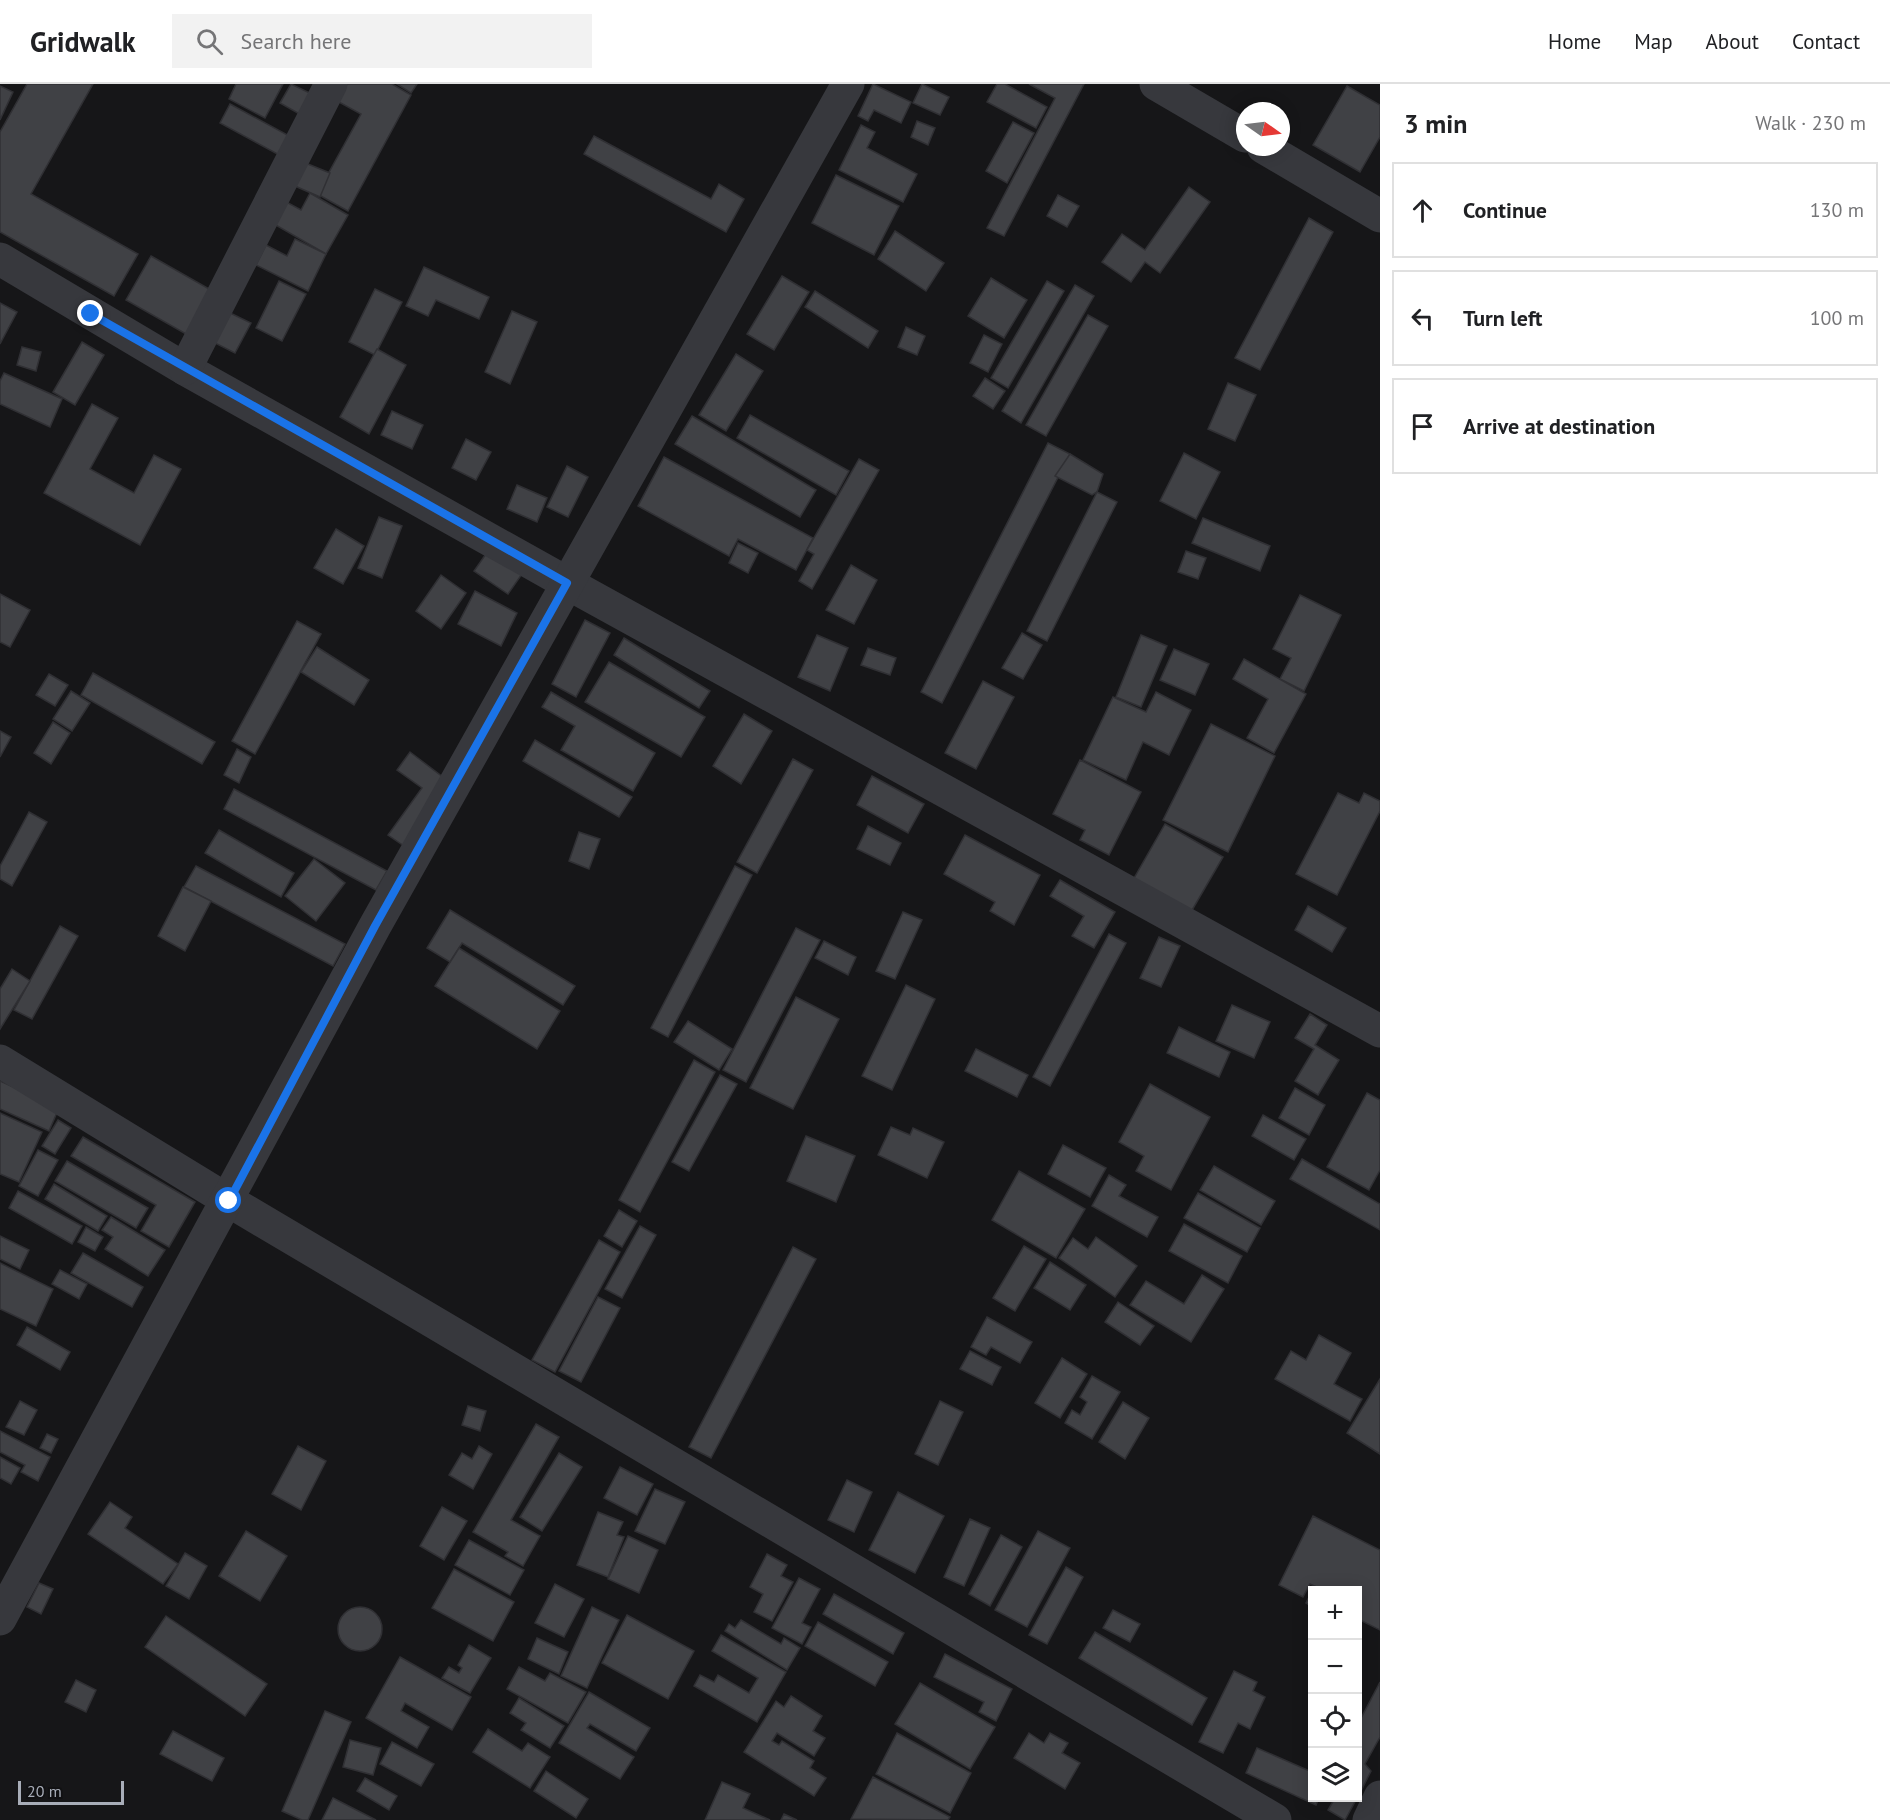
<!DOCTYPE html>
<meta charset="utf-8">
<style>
body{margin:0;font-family:"PT Sans",sans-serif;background:#f2f2f2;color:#202124}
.controls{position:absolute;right:18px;bottom:18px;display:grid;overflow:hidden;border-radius:0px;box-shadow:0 3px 15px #0003}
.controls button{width:54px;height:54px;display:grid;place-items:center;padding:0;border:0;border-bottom:2px solid #e0e0e0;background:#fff;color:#202124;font:30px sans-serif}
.compass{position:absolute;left:1236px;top:18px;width:54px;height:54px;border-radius:50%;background:#fff;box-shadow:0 3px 15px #0003;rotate:104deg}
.scale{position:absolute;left:18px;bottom:15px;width:106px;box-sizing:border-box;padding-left:6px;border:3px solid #a8adb8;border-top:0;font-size:16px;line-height:21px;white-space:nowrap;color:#a8adb8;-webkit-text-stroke:4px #111113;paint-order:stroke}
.stop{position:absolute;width:18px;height:18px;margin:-14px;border:4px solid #1a73e8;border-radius:50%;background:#fff}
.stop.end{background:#1a73e8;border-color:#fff;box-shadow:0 2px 6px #0008}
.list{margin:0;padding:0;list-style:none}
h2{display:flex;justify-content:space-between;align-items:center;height:78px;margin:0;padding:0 24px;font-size:26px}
h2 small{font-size:20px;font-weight:400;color:#757577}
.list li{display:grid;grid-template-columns:39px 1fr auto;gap:18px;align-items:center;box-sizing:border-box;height:96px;margin:0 12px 12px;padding:0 12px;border:2px solid #e0e0e0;border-radius:0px}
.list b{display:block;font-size:22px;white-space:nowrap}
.list em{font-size:20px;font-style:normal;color:#757577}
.icon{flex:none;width:33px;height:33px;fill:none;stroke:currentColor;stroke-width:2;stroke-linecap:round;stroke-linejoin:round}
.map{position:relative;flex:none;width:1380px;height:1736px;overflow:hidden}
header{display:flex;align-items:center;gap:36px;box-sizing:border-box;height:84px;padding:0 30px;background:#fff;border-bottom:2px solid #e0e0e0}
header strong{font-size:28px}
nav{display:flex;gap:33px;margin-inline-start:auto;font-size:21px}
.search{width:420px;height:54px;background:#f2f2f2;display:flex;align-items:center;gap:15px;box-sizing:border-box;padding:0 21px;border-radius:0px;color:#757577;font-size:22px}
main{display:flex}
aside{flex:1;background:#fff}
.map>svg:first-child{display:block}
.building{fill:#404145;stroke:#303034;stroke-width:1.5}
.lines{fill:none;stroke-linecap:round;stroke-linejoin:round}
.minor{stroke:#37383d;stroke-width:33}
.route{stroke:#1a73e8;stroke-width:8}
</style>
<header>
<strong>Gridwalk</strong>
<div class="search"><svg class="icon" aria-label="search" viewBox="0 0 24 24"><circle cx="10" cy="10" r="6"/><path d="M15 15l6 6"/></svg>Search here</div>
<nav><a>Home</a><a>Map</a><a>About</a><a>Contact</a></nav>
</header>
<main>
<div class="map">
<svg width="1380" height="1736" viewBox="0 0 1380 1736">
<rect width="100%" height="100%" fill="#161618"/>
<!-- building -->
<g class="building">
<polygon points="27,0 93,0 31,110 138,170 114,212 0,148 0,48"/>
<polygon points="236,0 283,0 265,34 229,15"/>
<polygon points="291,0 314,11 303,32 280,19"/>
<polygon points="347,0 392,0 411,11 348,127 317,110 361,30 337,17"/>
<polygon points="397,0 417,0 411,9"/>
<polygon points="873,0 911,18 901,39 874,26 868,37 858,32"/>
<polygon points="922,0 949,13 940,31 913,19"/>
<polygon points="997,0 1005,0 1047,23 1036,44 987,18"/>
<polygon points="1029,0 1084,0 1004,152 987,144 1055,14"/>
<polygon points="0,2 13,8 0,36"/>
<polygon points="1347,2 1380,21 1380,53 1360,88 1313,61"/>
<polygon points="230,20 293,54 283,73 220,39"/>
<polygon points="917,37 935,44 928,61 911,53"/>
<polygon points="1013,38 1034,49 1007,99 986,87"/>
<polygon points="861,41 875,48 867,64 917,90 903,118 839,86"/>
<polygon points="594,52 711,115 719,100 744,115 726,148 584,70"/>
<polygon points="298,76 330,89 320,113 288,99"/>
<polygon points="836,91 899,122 874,171 812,139"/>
<polygon points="1189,103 1210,118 1160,189 1145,178 1131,198 1102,178 1122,150 1145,166"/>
<polygon points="310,109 348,131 326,170 267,136 279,114 301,126"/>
<polygon points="1058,111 1079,122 1067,143 1047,132"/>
<polygon points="1309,134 1333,148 1260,286 1235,274"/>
<polygon points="895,147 944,179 926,207 878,175"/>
<polygon points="295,155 326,170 308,207 256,181 266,161 287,172"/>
<polygon points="151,172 211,206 186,250 126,216"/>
<polygon points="424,183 489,213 479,235 436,216 428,232 406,222"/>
<polygon points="782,192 809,208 774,266 747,250"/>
<polygon points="991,194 1027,216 1004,254 968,232"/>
<polygon points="279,197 306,210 282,257 256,244"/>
<polygon points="1047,197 1064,207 1008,304 991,294"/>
<polygon points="1075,201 1094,212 1021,339 1002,327"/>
<polygon points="375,205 402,218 375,271 349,258"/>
<polygon points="815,207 878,247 868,264 805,223"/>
<polygon points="0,219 17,228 0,260"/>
<polygon points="226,227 251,239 235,269 211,257"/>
<polygon points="512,227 537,238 510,300 485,288"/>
<polygon points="1088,231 1108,242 1046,352 1026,341"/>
<polygon points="906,243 925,252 917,271 898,263"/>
<polygon points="984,251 1002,260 988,288 970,279"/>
<polygon points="82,258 104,271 75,321 53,308"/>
<polygon points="22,263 41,268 36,287 17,281"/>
<polygon points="377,265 406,281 369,350 340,333"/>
<polygon points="736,270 763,287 726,347 699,331"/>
<polygon points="4,289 62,315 50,343 0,320 0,297"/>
<polygon points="985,294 1005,307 993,325 973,312"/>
<polygon points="1228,299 1256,311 1235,357 1208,345"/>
<polygon points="92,320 118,334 90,385 134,409 154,371 181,385 140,461 44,409"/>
<polygon points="392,327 423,341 412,365 381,351"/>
<polygon points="750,331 849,387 836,411 737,354"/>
<polygon points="692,332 816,406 800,433 675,360"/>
<polygon points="466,355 491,368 476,396 452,384"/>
<polygon points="1048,359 1070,370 942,619 921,608"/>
<polygon points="1184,369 1220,388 1196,435 1160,417"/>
<polygon points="1070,370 1103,390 1097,408 1092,411 1055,392"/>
<polygon points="664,373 813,454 796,486 738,455 729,472 638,422"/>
<polygon points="859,375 879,386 812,505 799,497 814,470 807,466"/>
<polygon points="567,382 588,393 568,433 547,423"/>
<polygon points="517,401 547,414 537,438 507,425"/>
<polygon points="1097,408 1117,418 1047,557 1027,547"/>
<polygon points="379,433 402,442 382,494 358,484"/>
<polygon points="1203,434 1270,462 1260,487 1192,459"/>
<polygon points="336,445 364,462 343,500 314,484"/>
<polygon points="738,459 758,469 748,489 729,479"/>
<polygon points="488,467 522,490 508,510 474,487"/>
<polygon points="1186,467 1206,474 1198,495 1178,488"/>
<polygon points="851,481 877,496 854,540 826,526"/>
<polygon points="441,491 466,509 441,545 416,527"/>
<polygon points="475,507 517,529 501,562 458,540"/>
<polygon points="0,510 30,526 10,563 0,558"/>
<polygon points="1300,511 1341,531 1304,607 1280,595 1291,574 1273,565"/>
<polygon points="585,536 610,549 576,613 552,600"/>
<polygon points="297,537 321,550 255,670 232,657"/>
<polygon points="1022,549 1042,561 1023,595 1002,584"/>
<polygon points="817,551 848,564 830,607 798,593"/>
<polygon points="1141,551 1167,562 1141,623 1116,613"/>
<polygon points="624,554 710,607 699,624 614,571"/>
<polygon points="317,563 369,596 354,621 301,588"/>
<polygon points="868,564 896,574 890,591 861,581"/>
<polygon points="1174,565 1209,580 1195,611 1160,596"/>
<polygon points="1244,575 1306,610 1274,669 1247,654 1268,615 1233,595"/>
<polygon points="609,578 705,633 681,673 585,618"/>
<polygon points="93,589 215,658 202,680 81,611"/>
<polygon points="49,590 68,601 55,622 36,611"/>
<polygon points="983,597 1014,613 976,685 945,669"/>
<polygon points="71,607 90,619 72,647 53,635"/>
<polygon points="551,608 655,669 633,707 561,666 575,642 542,623"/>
<polygon points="1156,608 1191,626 1169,671 1143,658 1126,696 1083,676 1113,613 1146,628"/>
<polygon points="744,630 772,647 741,700 713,682"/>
<polygon points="53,638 70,649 51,680 34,669"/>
<polygon points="1211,640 1275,672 1228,768 1163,736"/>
<polygon points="0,647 11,653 0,673"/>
<polygon points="535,656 632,713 619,733 523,677"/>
<polygon points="237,665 251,673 239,699 224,691"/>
<polygon points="410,668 452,700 407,764 388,751 422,704 397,686"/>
<polygon points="793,675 813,686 757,789 737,778"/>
<polygon points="1080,676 1141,708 1109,771 1080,756 1085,746 1053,730"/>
<polygon points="872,692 924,720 908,749 857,721"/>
<polygon points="234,705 387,787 376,806 224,725"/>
<polygon points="1338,709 1359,719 1364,709 1380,717 1380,727 1337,811 1296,790"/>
<polygon points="29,728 47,738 12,802 0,795 0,782"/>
<polygon points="1165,740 1223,773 1191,828 1133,796"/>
<polygon points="868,742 901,759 890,781 857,765"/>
<polygon points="219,746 294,789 281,813 205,769"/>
<polygon points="579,748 600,755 589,785 569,777"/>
<polygon points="965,751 1040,791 1014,841 990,827 995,818 944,790"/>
<polygon points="314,775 345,799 316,837 285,812"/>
<polygon points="196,782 345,860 333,882 184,803"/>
<polygon points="735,782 752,791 668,953 651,944"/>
<polygon points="1060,796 1115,828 1094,864 1072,852 1084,832 1050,812"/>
<polygon points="183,803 211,817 185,867 158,852"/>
<polygon points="1308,822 1346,844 1332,868 1295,846"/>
<polygon points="450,826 575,902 563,921 462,859 450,878 427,864"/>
<polygon points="903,828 922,836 895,895 876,887"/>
<polygon points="60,842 78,852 32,935 14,926"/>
<polygon points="796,844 820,856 746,998 723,986"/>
<polygon points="1109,850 1126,859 1050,1002 1033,993"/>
<polygon points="1159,853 1180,862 1161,903 1140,894"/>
<polygon points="824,857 856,873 848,891 815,874"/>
<polygon points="459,864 560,927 537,965 435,902"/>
<polygon points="12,885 30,897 0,945 0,905"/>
<polygon points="906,901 935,915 892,1006 862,992"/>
<polygon points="796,913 839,935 793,1025 750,1004"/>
<polygon points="1232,921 1270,938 1254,974 1216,957"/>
<polygon points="1310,930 1327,941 1315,961 1339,976 1318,1011 1295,997 1314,965 1295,954"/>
<polygon points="688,937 732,965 719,986 674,958"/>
<polygon points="1179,943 1230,968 1219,993 1167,969"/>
<polygon points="976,965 1028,991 1017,1013 965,987"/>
<polygon points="694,976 715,988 640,1128 619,1116"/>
<polygon points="720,991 737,1000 689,1087 672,1078"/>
<polygon points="0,997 59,1024 49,1047 0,1025"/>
<polygon points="1150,1000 1210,1033 1171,1106 1136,1087 1144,1072 1119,1058"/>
<polygon points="1295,1004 1325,1021 1309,1051 1279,1034"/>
<polygon points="1367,1009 1380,1016 1380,1086 1369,1106 1327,1083"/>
<polygon points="0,1029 42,1048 19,1098 0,1090"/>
<polygon points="1263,1031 1306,1055 1294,1076 1252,1052"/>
<polygon points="58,1036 71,1044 55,1070 42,1062"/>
<polygon points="891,1043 910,1051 913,1044 944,1058 927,1094 878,1071"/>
<polygon points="806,1052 855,1072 836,1118 787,1097"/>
<polygon points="83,1053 195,1118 169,1163 141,1147 156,1121 71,1072"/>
<polygon points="1063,1061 1106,1084 1090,1113 1048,1090"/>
<polygon points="38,1066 58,1076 38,1112 19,1102"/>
<polygon points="1302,1075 1380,1120 1380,1146 1290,1095"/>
<polygon points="67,1077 148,1124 136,1144 55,1097"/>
<polygon points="1214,1082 1275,1117 1261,1141 1200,1106"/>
<polygon points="1019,1087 1085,1125 1056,1174 992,1136"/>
<polygon points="1109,1091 1126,1101 1119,1112 1158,1133 1147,1153 1092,1122"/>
<polygon points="54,1100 107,1132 98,1147 45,1115"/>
<polygon points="18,1107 82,1142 72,1160 9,1124"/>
<polygon points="1198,1109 1260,1144 1247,1168 1184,1134"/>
<polygon points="619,1126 637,1137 622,1163 604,1152"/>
<polygon points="111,1133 165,1166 148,1192 105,1165 113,1153 102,1146"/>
<polygon points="1184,1140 1242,1172 1228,1199 1169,1167"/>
<polygon points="640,1142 656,1151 622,1214 605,1205"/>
<polygon points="86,1143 103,1153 95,1167 78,1158"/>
<polygon points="0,1152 29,1166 20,1185 0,1175"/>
<polygon points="1096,1153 1137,1182 1115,1213 1059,1174 1073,1154 1088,1165"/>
<polygon points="599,1156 620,1168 555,1288 532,1276"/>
<polygon points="1024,1162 1046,1175 1015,1227 993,1214"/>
<polygon points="793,1163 816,1175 711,1374 689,1363"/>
<polygon points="83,1169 143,1203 132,1223 71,1189"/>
<polygon points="1050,1178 1086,1201 1070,1226 1034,1204"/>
<polygon points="0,1179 53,1205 36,1242 0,1225"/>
<polygon points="60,1186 87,1200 79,1215 52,1200"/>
<polygon points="1202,1191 1224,1205 1191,1258 1130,1221 1146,1197 1184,1220"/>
<polygon points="598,1213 620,1224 581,1298 559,1287"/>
<polygon points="1118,1218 1154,1242 1140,1261 1105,1238"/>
<polygon points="987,1233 1032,1258 1020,1279 991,1263 986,1271 971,1263"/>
<polygon points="27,1243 70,1268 60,1286 17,1261"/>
<polygon points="1319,1251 1351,1269 1334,1300 1362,1315 1350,1337 1275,1295 1291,1267 1306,1276"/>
<polygon points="970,1267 1001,1283 992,1301 960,1285"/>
<polygon points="1062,1274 1087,1290 1060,1334 1035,1319"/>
<polygon points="1092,1292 1120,1308 1092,1355 1065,1339 1072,1326 1080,1331 1087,1318 1080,1313"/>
<polygon points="1380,1295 1380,1370 1347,1349"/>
<polygon points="20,1317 37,1326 24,1351 6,1343"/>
<polygon points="940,1317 963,1328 938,1381 915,1370"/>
<polygon points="1123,1318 1149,1334 1125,1375 1099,1358"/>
<polygon points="468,1322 486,1327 480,1347 462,1341"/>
<polygon points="536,1340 559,1353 511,1436 540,1452 523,1482 505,1472 508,1468 473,1448"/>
<polygon points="0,1347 50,1373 38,1397 21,1388 25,1381 0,1368"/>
<polygon points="47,1350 58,1355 51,1369 40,1364"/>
<polygon points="298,1362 326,1377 301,1426 272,1410"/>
<polygon points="479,1362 492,1370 473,1405 449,1391 462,1369 472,1375"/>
<polygon points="559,1369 582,1383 542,1447 520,1433"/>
<polygon points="0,1373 20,1384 11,1400 0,1394"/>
<polygon points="620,1383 653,1400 637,1431 604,1414"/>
<polygon points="847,1396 872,1408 854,1448 828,1436"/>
<polygon points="655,1405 685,1418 665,1460 635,1447"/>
<polygon points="898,1408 944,1432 915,1489 869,1466"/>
<polygon points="110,1418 132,1433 125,1444 178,1480 163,1500 88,1450"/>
<polygon points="442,1423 467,1437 444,1476 420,1462"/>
<polygon points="598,1428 623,1438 617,1451 624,1453 608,1493 577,1481"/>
<polygon points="1313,1432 1380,1466 1380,1546 1358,1535 1358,1506 1323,1506 1310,1500 1303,1513 1279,1501"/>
<polygon points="970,1435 990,1444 964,1502 944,1493"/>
<polygon points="246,1447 287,1472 260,1517 219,1492"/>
<polygon points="1038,1447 1070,1464 1027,1543 995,1526"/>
<polygon points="1001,1451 1022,1463 990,1522 969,1510"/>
<polygon points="628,1452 658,1466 639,1509 608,1495"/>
<polygon points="469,1456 524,1486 510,1511 455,1481"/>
<polygon points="185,1469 207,1482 189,1515 166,1502"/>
<polygon points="767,1470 787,1481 781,1492 793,1498 772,1537 754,1528 763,1510 750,1503"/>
<polygon points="1066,1483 1083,1493 1047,1560 1029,1551"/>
<polygon points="454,1485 514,1518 493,1557 432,1524"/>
<polygon points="799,1494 820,1505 802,1539 811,1543 802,1560 772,1544"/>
<polygon points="39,1499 53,1505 41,1530 27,1523"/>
<polygon points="555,1500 584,1515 564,1553 535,1539"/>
<polygon points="1312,1507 1312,1523 1306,1519"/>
<polygon points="834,1510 904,1549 893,1570 823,1530"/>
<circle cx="360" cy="1545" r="22"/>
<polygon points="592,1523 619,1536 587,1604 561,1592"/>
<polygon points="1113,1526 1140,1540 1130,1558 1103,1544"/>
<polygon points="627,1531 694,1567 668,1615 602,1579"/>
<polygon points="166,1532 267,1600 245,1632 145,1563"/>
<polygon points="741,1536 781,1560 784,1554 800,1564 787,1586 725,1547 729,1540 735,1544"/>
<polygon points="818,1538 888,1578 875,1602 805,1562"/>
<polygon points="1095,1548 1207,1614 1192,1641 1079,1574"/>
<polygon points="721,1551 786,1588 757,1638 694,1602 700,1591 714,1598 718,1591 749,1609 758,1594 712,1567"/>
<polygon points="537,1554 568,1568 559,1590 528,1575"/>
<polygon points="469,1561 491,1574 470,1609 442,1594 449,1583 459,1589 462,1584 458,1581"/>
<polygon points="945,1570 1012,1605 996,1637 979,1628 984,1618 934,1593"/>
<polygon points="400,1573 471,1613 452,1646 405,1619 401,1627 429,1643 417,1664 366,1634"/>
<polygon points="519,1583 545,1597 550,1589 586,1608 568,1639 507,1605"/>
<polygon points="1234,1587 1257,1598 1253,1607 1265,1613 1250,1645 1238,1639 1223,1669 1199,1658"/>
<polygon points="76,1596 96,1606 86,1628 65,1618"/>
<polygon points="1380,1598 1380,1653 1365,1680 1371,1687 1358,1713 1358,1640"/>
<polygon points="920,1599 995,1643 970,1685 895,1640"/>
<polygon points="589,1608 650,1644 636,1667 590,1640 587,1644 634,1673 620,1695 559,1659"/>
<polygon points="791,1612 822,1632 813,1647 825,1654 814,1672 777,1649 772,1657 779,1661 782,1657 814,1677 810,1684 826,1694 814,1712 744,1668 776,1617 784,1623"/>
<polygon points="519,1614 564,1642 550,1664 521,1646 526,1639 510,1629"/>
<polygon points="325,1627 351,1638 308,1736 302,1736 282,1727"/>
<polygon points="488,1645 522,1667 528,1659 550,1673 530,1704 473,1668"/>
<polygon points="173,1647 224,1674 212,1697 160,1670"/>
<polygon points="897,1649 971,1689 950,1729 876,1690"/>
<polygon points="1029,1649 1044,1659 1050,1649 1068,1659 1062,1669 1080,1679 1065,1705 1014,1674"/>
<polygon points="350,1656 381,1664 373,1691 343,1683"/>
<polygon points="392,1658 434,1680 421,1702 380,1680"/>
<polygon points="1257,1664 1312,1688 1312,1714 1319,1714 1316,1721 1246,1689"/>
<polygon points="546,1687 588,1715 576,1734 534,1707"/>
<polygon points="873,1693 950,1733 948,1736 851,1735"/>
<polygon points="365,1694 397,1712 389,1726 357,1707"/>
<polygon points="722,1698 750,1710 743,1724 770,1736 705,1736"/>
<polygon points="333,1714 376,1736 322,1736"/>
<polygon points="1335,1714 1357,1714 1345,1736 1328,1726"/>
<polygon points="784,1730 797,1736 781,1736"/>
</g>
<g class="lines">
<!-- minor -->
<g class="minor">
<polyline points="1156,0 1245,52"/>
<polyline points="1263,63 1380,132"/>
<polyline points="0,175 185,285 567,499 1380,947"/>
<polyline points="185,285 331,0"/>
<polyline points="0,977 229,1117 1275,1736"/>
<polyline points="0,1535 375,842 848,0"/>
<polyline points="1369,1736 1380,1713"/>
</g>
</g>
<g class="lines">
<!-- route -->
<polyline class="route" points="91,230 567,499 375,842 229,1117"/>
</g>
</svg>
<div class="controls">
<button>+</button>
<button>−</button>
<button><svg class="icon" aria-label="locate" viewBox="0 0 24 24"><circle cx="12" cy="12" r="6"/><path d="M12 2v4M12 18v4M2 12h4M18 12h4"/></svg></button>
<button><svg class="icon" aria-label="layers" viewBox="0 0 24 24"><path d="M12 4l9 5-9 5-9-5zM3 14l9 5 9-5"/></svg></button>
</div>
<svg class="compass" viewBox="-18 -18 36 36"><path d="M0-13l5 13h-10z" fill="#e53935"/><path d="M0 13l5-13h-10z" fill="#757577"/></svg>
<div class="scale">20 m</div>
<div class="stop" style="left:229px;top:1117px"></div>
<div class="stop end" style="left:91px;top:230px"></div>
</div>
<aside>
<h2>3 min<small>Walk · 230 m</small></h2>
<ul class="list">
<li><svg class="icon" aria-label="ahead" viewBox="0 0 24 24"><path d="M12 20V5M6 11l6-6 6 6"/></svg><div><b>Continue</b></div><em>130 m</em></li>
<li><svg class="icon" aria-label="left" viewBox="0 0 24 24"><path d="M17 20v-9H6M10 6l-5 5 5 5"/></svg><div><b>Turn left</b></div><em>100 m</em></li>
<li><svg class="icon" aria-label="arrive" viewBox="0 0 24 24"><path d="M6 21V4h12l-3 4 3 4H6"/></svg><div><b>Arrive at destination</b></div></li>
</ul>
</aside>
</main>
